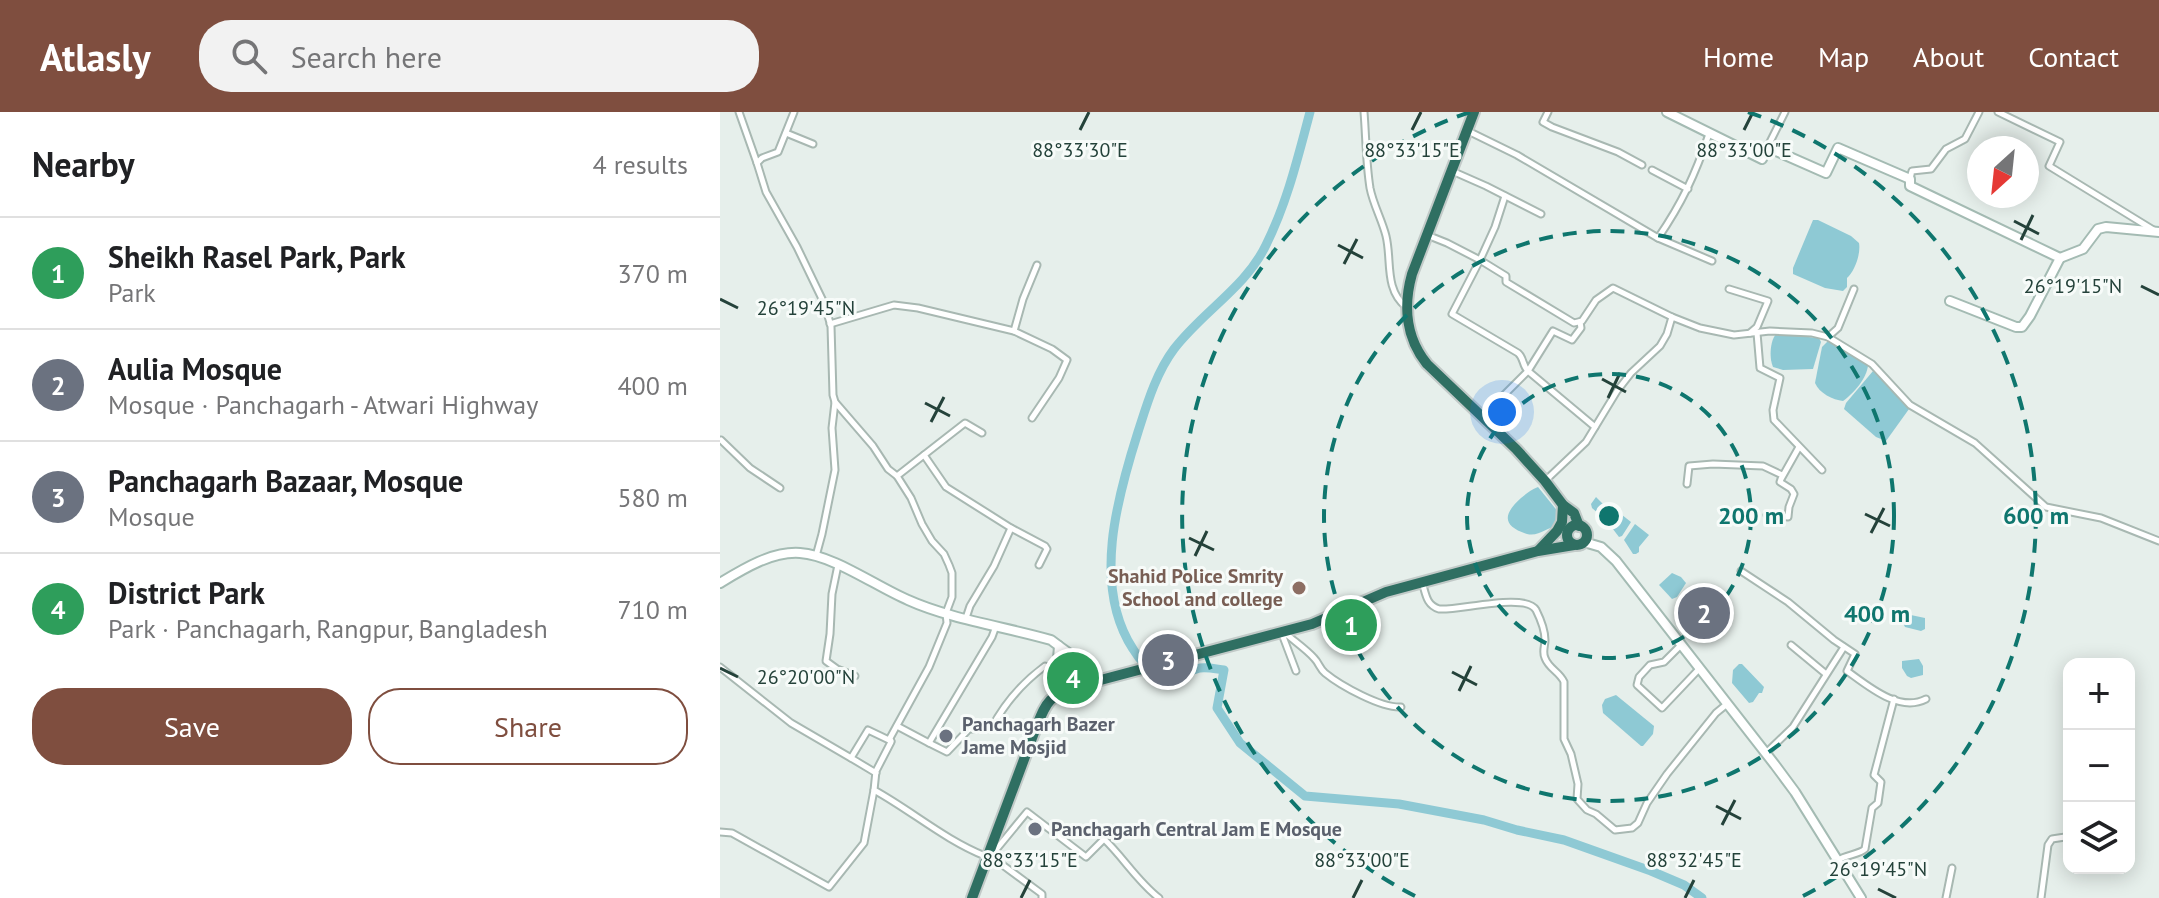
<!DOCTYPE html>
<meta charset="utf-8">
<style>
body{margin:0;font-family:"PT Sans",sans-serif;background:#f2f2f2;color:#202124}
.controls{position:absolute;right:24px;bottom:24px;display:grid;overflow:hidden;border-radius:16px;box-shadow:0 4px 20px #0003}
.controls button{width:72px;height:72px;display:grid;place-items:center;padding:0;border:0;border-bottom:2px solid #e0e0e0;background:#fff;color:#202124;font:40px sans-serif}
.compass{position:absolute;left:1247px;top:24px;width:72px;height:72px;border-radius:50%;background:#fff;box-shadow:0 4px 20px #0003;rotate:207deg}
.you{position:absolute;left:782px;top:300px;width:28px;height:28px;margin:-20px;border:6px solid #fff;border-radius:50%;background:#1a73e8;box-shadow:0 0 0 12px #1a73e833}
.badge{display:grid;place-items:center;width:52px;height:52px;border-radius:50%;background:#7f4e3f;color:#fff;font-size:26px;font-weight:700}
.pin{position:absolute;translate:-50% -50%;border:4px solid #fff;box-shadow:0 2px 8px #0006}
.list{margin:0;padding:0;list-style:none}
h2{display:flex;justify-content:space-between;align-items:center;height:104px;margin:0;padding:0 32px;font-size:34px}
h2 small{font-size:26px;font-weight:400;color:#757577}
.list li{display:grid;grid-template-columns:52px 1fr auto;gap:24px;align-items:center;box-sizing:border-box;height:112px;padding:0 32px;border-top:2px solid #e0e0e0}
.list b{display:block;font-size:30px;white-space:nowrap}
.list p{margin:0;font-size:26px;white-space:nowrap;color:#757577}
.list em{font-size:26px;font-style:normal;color:#757577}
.actions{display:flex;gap:16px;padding:24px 32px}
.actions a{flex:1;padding:18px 0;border:2px solid #7f4e3f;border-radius:32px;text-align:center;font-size:28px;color:#7f4e3f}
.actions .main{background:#7f4e3f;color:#fff}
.icon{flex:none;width:44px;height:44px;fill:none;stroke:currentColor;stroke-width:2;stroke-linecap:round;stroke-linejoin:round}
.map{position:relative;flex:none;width:1439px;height:786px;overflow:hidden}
header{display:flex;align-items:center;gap:48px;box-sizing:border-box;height:112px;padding:0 40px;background:#7f4e3f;color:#fff}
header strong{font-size:38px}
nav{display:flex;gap:44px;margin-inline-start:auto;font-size:28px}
.search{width:560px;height:72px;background:#f2f2f2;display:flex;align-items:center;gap:20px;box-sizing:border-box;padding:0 28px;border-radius:32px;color:#757577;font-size:30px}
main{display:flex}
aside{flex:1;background:#fff}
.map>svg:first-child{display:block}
.water{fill:#8ec9d4}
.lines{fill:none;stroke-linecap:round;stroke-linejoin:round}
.river{stroke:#8ec9d4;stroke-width:9}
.street-casing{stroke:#a8b8b2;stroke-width:9}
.secondary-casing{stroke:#a4bbb3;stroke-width:12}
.highway-casing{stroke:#c2cac8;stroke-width:14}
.street{stroke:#fff;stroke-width:5}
.secondary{stroke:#fff;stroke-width:8}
.highway{stroke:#2f6f62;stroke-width:10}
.ticks{fill:none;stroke:#24423a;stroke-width:3}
.ring{fill:none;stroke:#0f766e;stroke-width:4;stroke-dasharray:14 10}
.education-dot{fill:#8d6e63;stroke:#f7fbf9;stroke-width:3}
.worship-dot{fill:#6b7280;stroke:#f7fbf9;stroke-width:3}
.labels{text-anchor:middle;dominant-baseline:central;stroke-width:6;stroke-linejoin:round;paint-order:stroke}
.education-label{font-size:20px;font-weight:bold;fill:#785e54;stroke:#f7fbf9;text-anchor:end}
.worship-label{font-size:20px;font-weight:bold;fill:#5b616d;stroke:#f7fbf9;text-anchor:start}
.ticks-label{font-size:20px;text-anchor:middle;fill:#24423a;stroke:#f7fbf9;stroke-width:6;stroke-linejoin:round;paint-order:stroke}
.centre{fill:#0f766e;stroke:#f7fbf9;stroke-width:4}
.ring-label{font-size:24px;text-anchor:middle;font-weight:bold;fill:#0f766e;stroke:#f7fbf9;stroke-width:6;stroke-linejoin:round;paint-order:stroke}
</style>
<header>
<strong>Atlasly</strong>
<div class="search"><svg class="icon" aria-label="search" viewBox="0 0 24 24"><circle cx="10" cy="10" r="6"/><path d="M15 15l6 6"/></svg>Search here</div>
<nav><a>Home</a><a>Map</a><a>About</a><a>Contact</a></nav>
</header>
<main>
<aside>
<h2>Nearby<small>4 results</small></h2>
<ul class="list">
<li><span class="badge" style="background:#2e9e5b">1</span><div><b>Sheikh Rasel Park, Park</b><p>Park</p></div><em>370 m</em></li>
<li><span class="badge" style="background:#6b7280">2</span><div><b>Aulia Mosque</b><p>Mosque · Panchagarh - Atwari Highway</p></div><em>400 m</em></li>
<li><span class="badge" style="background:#6b7280">3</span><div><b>Panchagarh Bazaar, Mosque</b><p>Mosque</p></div><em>580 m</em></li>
<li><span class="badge" style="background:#2e9e5b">4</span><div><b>District Park</b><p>Park · Panchagarh, Rangpur, Bangladesh</p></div><em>710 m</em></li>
</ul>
<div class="actions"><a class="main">Save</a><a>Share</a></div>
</aside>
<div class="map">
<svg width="1439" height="786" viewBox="0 0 1439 786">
<rect width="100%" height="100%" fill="#e6efeb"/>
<!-- water -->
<g class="water">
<path d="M1093 108H1098L1131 124 1139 131C1141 141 1135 159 1127 166V175L1123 179 1105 176 1073 162V156Z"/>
<path d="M1056 222 1099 226 1101 230 1093 257 1063 258 1053 255C1049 246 1050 229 1056 222Z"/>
<path d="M1108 229 1148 253C1147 266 1134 281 1123 289 1113 288 1099 281 1095 271L1102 235Z"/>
<polygon points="1153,259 1169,273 1189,297 1166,329 1156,325 1124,297 1126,291"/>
<path d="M818 375 839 401 838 414C827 415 819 425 807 422 783 414 782 403 801 386 807 381 811 378 818 375Z"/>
<polygon points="876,385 887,396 897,399 911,410 902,424 899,425 886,408 872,396 871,392"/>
<polygon points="915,412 929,423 919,435 919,440 916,442 913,442 904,428"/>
<polygon points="952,461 961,465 966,471 957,485 952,487 939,473"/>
<polygon points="1186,502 1205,506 1205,517 1201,519 1185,515 1183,511"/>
<polygon points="1199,547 1203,554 1203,563 1191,566 1187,564 1182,556 1182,549"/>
<polygon points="1019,552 1022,552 1044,575 1042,581 1039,581 1033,590 1029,591 1012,571 1013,558"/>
<polygon points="896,583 934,614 933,622 923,634 921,634 883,601 882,593 885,587"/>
</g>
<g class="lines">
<!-- river -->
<path class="river" d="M590 0C578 45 567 91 546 133 526 175 482 200 454 237 436 261 427 292 418 320 397 386 372 474 413 537 419 547 429 558 439 563 452 568 468 559 480 556 488 555 496 557 504 558L497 596 520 631 585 684 679 692 764 708 797 718 844 728 931 759 964 773 982 786"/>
<!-- street casing -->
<g class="street-casing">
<g id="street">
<polyline points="19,0 37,51"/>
<polyline points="74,0 58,40 42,46 37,51 46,80 77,135 104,191 111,214 113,283 115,290 153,334 168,357 177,364"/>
<path d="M644 0C646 25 646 51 650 76 653 92 662 108 666 124 672 148 664 177 686 195"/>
<polyline points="828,0 823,10 832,15 898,40 922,53"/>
<polyline points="1278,0 1340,30 1329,54 1435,119"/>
<path d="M748 19 797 43 938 126C962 91 975 63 989 22"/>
<polyline points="66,21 93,32"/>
<polyline points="1048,34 1065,0"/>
<polyline points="932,58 968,77"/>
<polyline points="732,59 766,74 821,102"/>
<polyline points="1190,66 1192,59 1211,57 1226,37 1245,27 1259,0"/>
<polyline points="785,84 775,115 760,148 786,164 786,170 854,211 862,209 876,188 893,176 952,205"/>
<path d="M707 123 727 131 760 148 732 202 798 241C804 246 802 253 808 259L763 304"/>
<polyline points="938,126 992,149"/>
<polyline points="1009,177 1048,189 1037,215 1030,221"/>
<polyline points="860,210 861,216 852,228 833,219 808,259 875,315"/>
<polyline points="110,212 174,193 198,196 294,219 332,237 347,248 339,266 312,306"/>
<polyline points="294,219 303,187 317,153"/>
<polyline points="1037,221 1040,256 1060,266 1053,298 1054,308 1102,358"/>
<polyline points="1108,225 1118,216 1134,177"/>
<path d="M262 321 245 311 177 364 191 386 202 412 212 429 224 442 229 453 232 461V485L226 501 227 511 209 555 170 626 171 630 156 659 154 678C192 699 225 728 265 744L275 739 307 700 366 745 384 727C403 745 418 770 439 786"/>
<polyline points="1,328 30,356 60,376"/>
<polyline points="204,343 226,375 291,416 274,454 250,494 246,506"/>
<polyline points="826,368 866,330 897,279 911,261 940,234 947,222 952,205 980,216 1014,223 1050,219 1092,221 1108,225 1152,252 1190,293 1255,331 1326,395 1381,406 1439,429"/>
<polyline points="967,372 969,354 993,352 1043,354 1062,363"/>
<polyline points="1047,403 1068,405 1069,395 1074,382 1071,377 1060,370 1061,367 1079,335"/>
<polyline points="291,416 325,434 327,437 319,453"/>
<polyline points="96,444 102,422 115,358 112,316 115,290"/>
<polyline points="118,453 112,482 110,522 106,549 117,557 135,564"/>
<path d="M1021 459 1068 490 1114 528 1135 542 1127 559C1148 574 1179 601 1206 587"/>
<path d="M702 470C706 482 706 493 719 497 738 499 806 480 816 498 820 506 825 519 825 528 825 534 822 540 825 546 829 557 840 560 844 570V627L851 642 858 672 857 687 867 698 876 702 895 718 912 716 918 711 927 691 947 662 996 601 1007 592"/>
<path d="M565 521C574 529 586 537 594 546 599 551 600 557 605 561 621 574 661 596 681 595"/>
<polyline points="562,522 576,559"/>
<polyline points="961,533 944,550 930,553 919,565 917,573 942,596 979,557"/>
<polyline points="1071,533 1106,562"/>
<polyline points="0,555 71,611 131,646"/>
<polyline points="177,614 209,631 272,525 276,514"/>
<path d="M209 631 227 640 249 617H271C284 592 302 571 325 554L336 560"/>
<polyline points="1046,641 1073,615 1124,535"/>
<polyline points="156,661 131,646 148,618 171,629"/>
<polyline points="0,720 12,721 109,775 144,731 154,678"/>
<polyline points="269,743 322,782 322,786"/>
<path d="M1118 748C1126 743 1140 742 1145 737L1152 696 1158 691 1161 670 1154 663 1174 587"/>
<polyline points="1226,786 1232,756"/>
<polyline points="1321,786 1328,733 1332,727 1345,725 1349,720"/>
</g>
</g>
<!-- secondary casing -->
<g class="secondary-casing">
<g id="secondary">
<polyline points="947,0 1042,47 1047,35 1106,61 1118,36 1190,67 1190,74 1340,146 1310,204 1302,215 1296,215 1230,189"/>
<polyline points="1340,146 1363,137 1378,117 1386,115 1439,120"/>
<polyline points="864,430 881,435 896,449 1055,653 1075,680 1141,786"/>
<path d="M0 471C23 457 52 439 80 441 113 443 157 475 188 488 230 507 286 515 331 528L339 534C338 550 335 565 342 580"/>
<polyline points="339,534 364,552 379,569"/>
</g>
</g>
<!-- highway casing -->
<g class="highway-casing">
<g id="highway">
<path d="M754 0 692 162C683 194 686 226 707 252L796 337 825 369 843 393 854 401 859 414"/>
<circle cx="857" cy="423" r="10"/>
<polyline points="819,438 837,419 842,410 843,393"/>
<path d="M252 786 315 618C327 589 327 585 358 574L592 512 666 480 818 439 854 433"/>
</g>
</g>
<!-- street -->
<use href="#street" class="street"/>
<!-- secondary -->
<use href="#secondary" class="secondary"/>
<!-- highway -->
<use href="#highway" class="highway"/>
</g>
<!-- ticks -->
<path class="ticks" d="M360 18 369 0M692 18 701 0M1024 18 1033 0M1294 109 1319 122M1301 128 1313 103M618 133 643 146M624 152 637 127M1421 174 1439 183M0 187 18 196M882 267 906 280M888 286 900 261M205 291 230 304M211 310 224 285M1145 402 1170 414M1151 421 1164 396M469 426 494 438M475 444 487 419M0 556 18 565M732 560 757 573M739 579 751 554M996 694 1021 707M1002 713 1015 688M1158 777 1176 786M301 786 310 768M633 786 642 768M965 786 974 768"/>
<!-- distance rings -->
<g class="ring">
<circle cx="889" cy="404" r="142"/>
<circle cx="889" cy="404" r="285"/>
<path d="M695 784A427 427 0 0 1 750 0M1028 0A427 427 0 0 1 1083 784"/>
</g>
<!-- markers -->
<circle class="education-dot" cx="579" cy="476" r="8"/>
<g class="worship-dot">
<circle cx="226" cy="624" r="8"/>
<circle cx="315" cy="717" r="8"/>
</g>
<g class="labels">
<!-- education labels -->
<g class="education-label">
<text x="563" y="464">Shahid Police Smrity<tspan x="563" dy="23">School and college</tspan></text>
</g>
<!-- worship labels -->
<g class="worship-label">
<text x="242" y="612">Panchagarh Bazer<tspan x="242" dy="23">Jame Mosjid</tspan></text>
<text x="331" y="717">Panchagarh Central Jam E Mosque</text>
</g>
</g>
<g class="ticks-label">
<text x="360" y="45">88°33'30"E</text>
<text x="692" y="45">88°33'15"E</text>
<text x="1024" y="45">88°33'00"E</text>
<text x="1353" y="181">26°19'15"N</text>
<text x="86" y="203">26°19'45"N</text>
<text x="86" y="572">26°20'00"N</text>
<text x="310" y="755">88°33'15"E</text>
<text x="642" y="755">88°33'00"E</text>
<text x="974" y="755">88°32'45"E</text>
<text x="1158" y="764">26°19'45"N</text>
</g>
<circle cx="889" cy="404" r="12" class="centre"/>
<g class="ring-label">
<text x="1031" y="412">200 m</text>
<text x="1316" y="412">600 m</text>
<text x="1157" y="510">400 m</text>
</g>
</svg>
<div class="controls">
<button>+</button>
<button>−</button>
<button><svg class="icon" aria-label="layers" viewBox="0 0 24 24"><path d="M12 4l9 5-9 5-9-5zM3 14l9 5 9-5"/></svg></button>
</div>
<svg class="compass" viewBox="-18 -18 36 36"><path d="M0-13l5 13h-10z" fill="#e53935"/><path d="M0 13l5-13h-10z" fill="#757577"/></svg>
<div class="you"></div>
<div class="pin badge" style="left:631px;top:513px;background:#2e9e5b">1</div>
<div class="pin badge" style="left:984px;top:501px;background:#6b7280">2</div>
<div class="pin badge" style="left:448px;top:548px;background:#6b7280">3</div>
<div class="pin badge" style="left:353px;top:566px;background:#2e9e5b">4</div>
</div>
</main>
